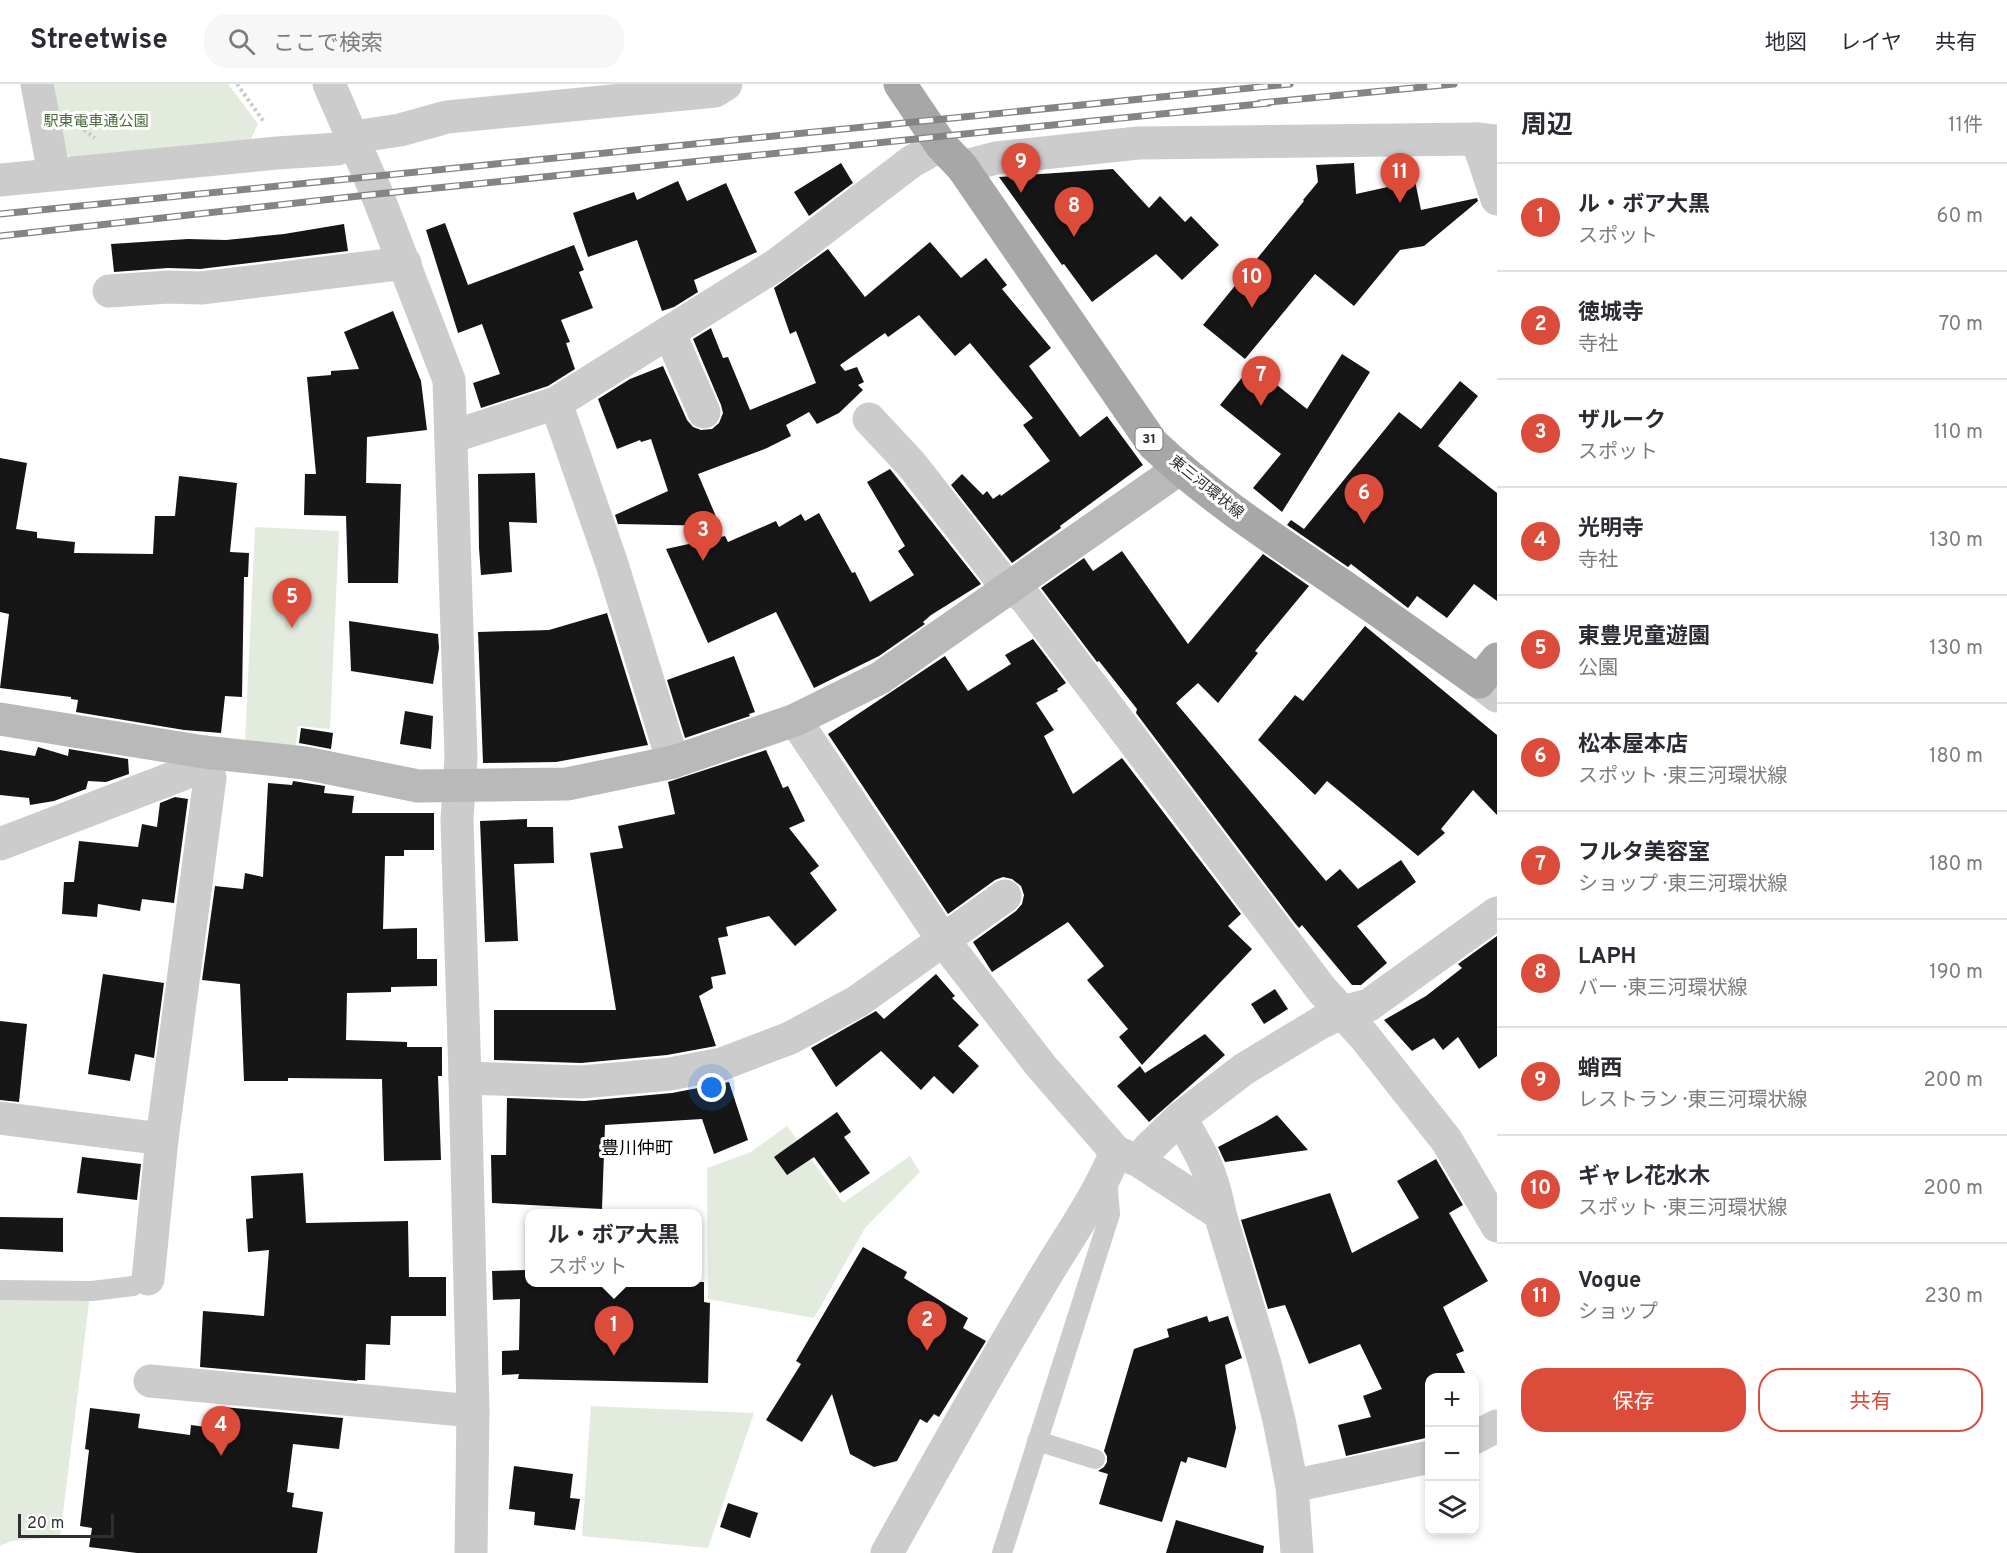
<!DOCTYPE html>
<html lang="ja">
<meta charset="utf-8">
<style>
body{margin:0;font-family:Overpass,"Noto Sans JP",sans-serif;background:#f7f7f7;color:#2b2b33}
.controls{position:absolute;right:18px;bottom:18px;display:grid;overflow:hidden;border-radius:12px;box-shadow:0 3px 9px #0003}
.controls button{width:54px;height:54px;display:grid;place-items:center;padding:0;border:0;border-bottom:2px solid #e1e1e2;background:#fff;color:#2b2b33;font:30px sans-serif}
.scale{position:absolute;left:18px;bottom:15px;width:96px;box-sizing:border-box;padding-left:6px;border:3px solid #2f2f2f;border-top:0;font-size:16px;line-height:21px;white-space:nowrap;color:#2f2f2f;-webkit-text-stroke:4px #fff;paint-order:stroke}
.you{position:absolute;left:712px;top:1004px;width:21px;height:21px;margin:-15px;border:4px solid #fff;border-radius:50%;background:#1a73e8;box-shadow:0 0 0 9px #1a73e833}
.badge{display:grid;place-items:center;width:39px;height:39px;border-radius:50%;background:#dc4c3b;color:#fff;font-size:20px;font-weight:700}
.pin{position:absolute;translate:-50% -50px;filter:drop-shadow(0 2px 3px #0008)}
.pin::after{content:'';position:absolute;top:32px;width:21px;height:18px;background:inherit;clip-path:polygon(0 0,100% 0,50% 100%)}
.popup{position:absolute;left:525px;top:1125px;width:177px;height:78px;box-sizing:border-box;display:grid;place-content:center;border-radius:12px;background:#fff;filter:drop-shadow(0 2px 4px #0005);font-size:20px;white-space:nowrap;color:#7c7c81}
.popup b{font-size:22px;color:#2b2b33}
.popup::after{content:'';position:absolute;left:50%;top:100%;margin-left:-12px;border:12px solid transparent;border-top-color:#fff}
.list{margin:0;padding:0;list-style:none}
h2{display:flex;justify-content:space-between;align-items:center;height:78px;margin:0;padding:0 24px;font-size:26px}
h2 small{font-size:20px;font-weight:400;color:#7c7c81}
.list li{display:grid;grid-template-columns:39px 1fr auto;gap:18px;align-items:center;box-sizing:border-box;height:108px;padding:0 24px;border-top:2px solid #e1e1e2}
.list b{display:block;font-size:22px;white-space:nowrap}
.list p{margin:0;font-size:20px;white-space:nowrap;color:#7c7c81}
.list em{font-size:20px;font-style:normal;color:#7c7c81}
.actions{display:flex;gap:12px;padding:18px 24px}
.actions a{flex:1;padding:14px 0;border:2px solid #dc4c3b;border-radius:24px;text-align:center;font-size:21px;color:#dc4c3b}
.actions .main{background:#dc4c3b;color:#fff}
.icon{flex:none;width:33px;height:33px;fill:none;stroke:currentColor;stroke-width:2;stroke-linecap:round;stroke-linejoin:round}
.map{position:relative;flex:none;width:1497px;height:1469px;overflow:hidden}
header{display:flex;align-items:center;gap:36px;box-sizing:border-box;height:84px;padding:0 30px;background:#fff;border-bottom:2px solid #e1e1e2}
header strong{font-size:28px}
nav{display:flex;gap:33px;margin-inline-start:auto;font-size:21px}
.search{width:420px;height:54px;background:#f7f7f7;display:flex;align-items:center;gap:15px;box-sizing:border-box;padding:0 21px;border-radius:24px;color:#7c7c81;font-size:22px}
main{display:flex}
aside{flex:1;background:#fff}
.map>svg:first-child{display:block}
.green{fill:#e2ebde}
.building{fill:#161616}
.lines{fill:none;stroke-linecap:round;stroke-linejoin:round}
.path{stroke:#ccc;stroke-width:4;stroke-dasharray:3 3;stroke-linecap:butt}
.lane{stroke:#ccc;stroke-width:20}
.street{stroke:#ccc;stroke-width:33}
.secondary{stroke:#b9b9b9;stroke-width:33}
.primary{stroke:#a7a7a7;stroke-width:33}
.rail-casing{stroke:#848484;stroke-width:7}
.rail{stroke:#fff;stroke-width:4.5;stroke-dasharray:14;stroke-linecap:butt}
.labels{text-anchor:middle;dominant-baseline:central;stroke-width:6;stroke-linejoin:round;paint-order:stroke}
.shield{fill:#fff;stroke:#6d6d6d;stroke-width:1.5}
.shield-label{font-size:14px;font-weight:bold;fill:#2f2f2f}
.park-label{font-size:15px;fill:#4a693e;stroke:#fff}
.street-label{font-size:15px;fill:#2f2f2f;stroke:#fff}
.quarter-label{font-size:18px;fill:#000;stroke:#fff}
</style>
<header>
<strong>Streetwise</strong>
<div class="search"><svg class="icon" aria-label="search" viewBox="0 0 24 24"><circle cx="10" cy="10" r="6"/><path d="M15 15l6 6"/></svg>ここで検索</div>
<nav><a>地図</a><a>レイヤ</a><a>共有</a></nav>
</header>
<main>
<div class="map">
<svg width="1497" height="1469" viewBox="0 0 1497 1469">
<rect width="100%" height="100%" fill="#fff"/>
<!-- green -->
<g class="green">
<polygon points="50,0 228,0 258,40 249,59 77,78 63,67"/>
<polygon points="255,443 339,447 330,645 298,642 295,665 245,658"/>
<polygon points="787,1042 843,1119 910,1072 920,1088 865,1144 814,1234 708,1215 707,1084 751,1068"/>
<polygon points="0,1210 90,1211 60,1453 12,1457 0,1462"/>
<polygon points="591,1322 754,1329 708,1464 582,1452"/>
</g>
<!-- building -->
<g class="building">
<polygon points="841,79 853,99 809,132 794,108"/>
<polygon points="1354,79 1356,110 1415,97 1421,126 1477,114 1478,117 1424,162 1400,166 1354,222 1315,190 1245,275 1203,241 1304,117 1303,116 1318,98 1316,81"/>
<polygon points="1113,85 1149,124 1160,112 1185,138 1191,132 1219,161 1182,196 1156,170 1092,218 1064,180 1062,181 999,93"/>
<polygon points="678,97 687,117 726,99 757,168 694,196 698,208 674,223 662,227 637,156 588,173 573,129 634,108 637,116"/>
<polygon points="445,139 468,201 574,161 584,186 579,188 593,224 561,236 570,258 566,259 575,285 548,302 481,324 473,299 500,290 482,240 458,249 426,146"/>
<polygon points="344,140 348,167 200,185 168,184 114,188 111,160 188,155 226,156 284,150"/>
<polygon points="930,158 961,194 986,174 1007,201 1002,205 1051,264 1029,282 1080,353 1107,332 1143,381 1060,442 1061,444 1012,479 951,401 962,390 983,411 987,407 993,415 1000,410 1001,412 1050,377 1023,341 1033,334 970,259 955,272 919,231 888,253 885,249 840,281 845,287 857,283 864,298 858,301 863,306 839,329 817,340 809,328 786,341 791,352 767,364 698,390 720,442 618,440 615,431 668,407 651,355 641,358 640,356 617,365 598,315 630,295 663,282 687,336 693,343 701,346 712,345 719,339 723,329 721,321 693,255 711,244 723,274 728,273 750,326 816,299 796,247 790,250 774,204 828,165 865,213"/>
<polygon points="393,227 421,297 427,346 367,353 366,399 401,400 398,499 348,499 346,432 304,431 305,390 316,390 307,293 331,291 331,287 359,285 344,248"/>
<polygon points="1342,270 1370,288 1282,428 1253,404 1281,370 1220,321 1252,281 1307,325"/>
<polygon points="1460,297 1478,312 1438,362 1497,409 1497,517 1474,500 1447,534 1417,512 1408,524 1351,480 1348,483 1287,441 1291,436 1304,445 1399,328 1421,345"/>
<polygon points="0,374 27,379 16,445 37,448 37,454 75,458 74,469 153,470 155,432 175,432 179,392 237,399 230,468 249,469 248,493 244,493 242,613 225,612 221,649 184,646 76,628 78,616 71,615 71,613 0,604 9,530 0,528"/>
<polygon points="890,385 981,500 931,531 923,538 925,540 879,572 814,604 776,528 708,559 666,465 725,452 728,458 776,437 779,443 801,430 805,437 819,429 852,489 855,488 870,518 914,491 898,467 905,462 867,398"/>
<polygon points="535,389 537,439 509,438 512,488 481,491 479,464 478,390"/>
<polygon points="1122,467 1188,560 1263,470 1309,502 1255,567 1258,569 1218,619 1198,599 1176,619 1326,797 1340,785 1358,805 1401,776 1416,798 1357,842 1387,879 1361,901 1352,901 1302,841 1299,844 1294,838 1136,629 1137,625 1099,577 1097,578 1041,504 1084,474 1093,487"/>
<polygon points="607,529 648,661 556,678 483,679 478,548 549,546"/>
<polygon points="349,537 438,550 439,564 433,600 351,587"/>
<polygon points="1365,542 1497,651 1497,731 1473,706 1441,745 1445,749 1418,772 1327,697 1315,711 1258,656 1295,611 1303,617"/>
<polygon points="1033,555 1066,599 1057,605 1058,607 1036,619 1054,646 1044,652 1073,710 1122,674 1241,830 1228,842 1252,865 1142,981 1119,953 1128,945 1087,896 1104,882 1068,838 992,888 973,858 1016,827 1022,820 1024,811 1021,802 1012,795 1003,793 995,796 948,830 828,650 945,572 968,607 1011,580 1005,571"/>
<polygon points="734,572 755,628 749,630 750,632 685,654 667,596"/>
<polygon points="405,627 433,632 431,665 400,660"/>
<polygon points="301,644 333,649 331,665 299,659"/>
<polygon points="38,663 68,672 69,665 128,675 129,690 106,698 88,697 86,705 54,717 30,721 29,714 0,711 0,666 35,672"/>
<polygon points="766,666 783,704 788,702 805,737 789,744 819,782 810,789 837,826 795,862 769,832 726,843 728,852 718,854 726,890 711,893 713,904 699,912 716,962 667,971 581,979 494,976 494,926 616,926 590,769 623,764 618,742 675,730 668,698"/>
<polygon points="293,697 325,702 324,709 354,712 352,729 434,729 434,766 404,766 404,772 385,772 383,845 417,844 417,875 437,875 437,902 391,903 391,908 347,909 346,956 407,958 407,963 442,963 442,992 438,992 441,1076 384,1077 382,995 288,994 288,997 244,997 240,900 202,896 215,802 243,805 245,789 263,793 268,699 292,701"/>
<polygon points="175,713 188,715 174,819 142,815 140,827 98,820 97,833 62,830 64,798 74,798 79,757 138,763 142,740 157,743 160,719"/>
<polygon points="527,735 527,743 553,743 554,779 514,780 518,857 485,858 480,737"/>
<polygon points="1497,852 1497,972 1479,985 1458,953 1443,966 1434,954 1412,967 1384,936 1426,912 1462,884 1458,880"/>
<polygon points="103,890 164,899 154,974 135,970 130,997 88,990"/>
<polygon points="936,890 955,912 952,914 979,941 958,962 979,982 953,1010 934,992 921,1006 881,967 836,1003 811,964 876,927 884,935"/>
<polygon points="1275,905 1288,925 1264,940 1251,920"/>
<polygon points="0,937 27,940 19,1018 0,1016"/>
<polygon points="1205,950 1225,971 1149,1038 1117,1002 1140,982 1145,989"/>
<polygon points="729,998 748,1056 714,1070 702,1035 605,1041 602,1125 492,1119 491,1071 506,1071 507,1014 584,1017 672,1009"/>
<polygon points="837,1028 851,1048 844,1053 870,1089 840,1109 814,1073 787,1091 774,1073"/>
<polygon points="1277,1031 1308,1066 1225,1078 1218,1063 1264,1039"/>
<polygon points="82,1073 141,1080 137,1116 77,1109"/>
<polygon points="1436,1075 1463,1121 1449,1129 1488,1197 1443,1223 1464,1267 1456,1270 1467,1293 1430,1293 1430,1353 1346,1372 1338,1341 1371,1333 1363,1312 1382,1305 1360,1260 1309,1280 1285,1221 1268,1225 1241,1136 1330,1109 1352,1169 1419,1134 1397,1097"/>
<polygon points="303,1089 306,1139 408,1137 409,1193 446,1193 446,1232 391,1232 390,1261 366,1260 365,1296 357,1296 357,1297 200,1283 203,1227 264,1232 269,1166 248,1168 246,1135 253,1134 251,1092"/>
<polygon points="0,1133 63,1134 63,1168 0,1165"/>
<polygon points="863,1163 907,1188 904,1194 968,1234 963,1244 986,1257 939,1333 934,1330 927,1339 920,1335 897,1377 874,1383 850,1370 832,1310 802,1358 766,1336 801,1280 796,1277"/>
<polygon points="527,1186 527,1198 704,1198 704,1218 710,1219 708,1299 518,1295 519,1290 502,1291 502,1267 519,1266 520,1215 493,1216 492,1187"/>
<polygon points="1207,1232 1209,1238 1228,1232 1242,1274 1225,1281 1236,1344 1226,1384 1188,1373 1186,1379 1181,1377 1162,1438 1099,1420 1108,1390 1098,1387 1104,1383 1107,1378 1107,1372 1104,1367 1134,1265 1169,1253 1167,1245"/>
<polygon points="223,1323 343,1334 339,1365 293,1360 287,1408 294,1409 292,1423 323,1428 317,1469 137,1469 89,1463 92,1444 80,1442 89,1366 85,1365 90,1324 140,1330 138,1344 190,1351 191,1341 220,1345"/>
<polygon points="514,1382 573,1390 570,1414 580,1415 575,1446 534,1441 535,1428 509,1425"/>
<polygon points="728,1419 758,1429 750,1454 720,1443"/>
<polygon points="1176,1436 1264,1462 1263,1469 1166,1469"/>
</g>
<g class="lines">
<!-- path -->
<g class="path">
<polyline points="237,0 264,38"/>
<polyline points="79,42 95,54"/>
</g>
<!-- lane -->
<g class="lane">
<polyline points="0,1206 92,1207 133,1202"/>
<polyline points="1037,1357 1095,1375"/>
<polyline points="1002,1469 1110,1130 1107,1093"/>
</g>
<!-- street -->
<g class="street">
<polyline points="37,0 54,90"/>
<polyline points="329,0 377,110 449,296 461,673 457,736 465,994 473,1327 471,1469"/>
<polyline points="1477,55 1497,115"/>
<polyline points="962,83 996,74 1138,59 1477,55 1497,57"/>
<polyline points="0,96 277,69 338,65 367,51 400,46 447,33 715,7 726,0"/>
<polyline points="109,207 169,203 201,204 405,179"/>
<polyline points="669,248 704,328"/>
<polyline points="556,319 612,480 673,678"/>
<polyline points="869,335 912,381 999,493 1026,515 1322,906 1364,952 1447,1057 1497,1142"/>
<polyline points="451,353 556,319 776,181 911,78 941,61"/>
<polyline points="1479,598 1497,612"/>
<polyline points="795,636 943,856 1041,982 1116,1068 1139,1077 1220,1130 1265,1280 1279,1336 1292,1402 1297,1469"/>
<polyline points="0,760 183,690 204,668"/>
<polyline points="465,994 582,998 670,990 722,980 790,954 858,917 1005,812"/>
<polyline points="0,1034 162,1055 210,694 204,668"/>
<path d="M1180 1034C1201 1068 1213 1090 1220 1130"/>
<polyline points="1139,1077 1149,1064 1180,1034 1244,985 1320,939 1343,928 1369,921 1497,829"/>
<polyline points="148,1195 162,1055"/>
<polyline points="150,1297 473,1327"/>
<polyline points="1474,1354 1497,1342"/>
<polyline points="1292,1402 1430,1373"/>
<path d="M887 1469C937 1379 987 1291 1039 1203 1065 1158 1097 1115 1116 1068"/>
</g>
<!-- secondary -->
<polyline class="secondary" points="0,635 204,668 305,679 418,702 567,700 673,678 795,636 880,594 1179,385"/>
<!-- primary -->
<path class="primary" d="M900 0 941 61 962 83 1153 360C1210 414 1275 456 1340 500 1387 532 1433 565 1479 598L1497 575"/>
<!-- rail casing -->
<g class="rail-casing">
<g id="rail">
<polyline points="1260,19 1454,0"/>
<polyline points="0,130 1290,0"/>
<polyline points="0,152 377,110 1269,19"/>
</g>
</g>
<!-- rail -->
<use href="#rail" class="rail"/>
</g>
<g class="labels">
<!-- shield labels -->
<rect class="shield" x="1135.5" y="344" width="27" height="22" rx="4.5"/>
<g class="shield-label">
<text x="1149" y="355">31</text>
</g>
<!-- park labels -->
<g class="park-label">
<text x="96" y="38">駅東電車通公園</text>
</g>
<!-- street labels -->
<g class="street-label">
<text transform="translate(1206 404) rotate(39)">東三河環状線</text>
</g>
<!-- quarter labels -->
<g class="quarter-label">
<text x="637" y="1065">豊川仲町</text>
</g>
</g>
</svg>
<div class="controls">
<button>+</button>
<button>−</button>
<button><svg class="icon" aria-label="layers" viewBox="0 0 24 24"><path d="M12 4l9 5-9 5-9-5zM3 14l9 5 9-5"/></svg></button>
</div>
<div class="scale">20 m</div>
<div class="you"></div>
<div class="pin badge" style="left:614px;top:1272px">1</div>
<div class="popup"><b>ル・ボア大黒</b>スポット</div>
<div class="pin badge" style="left:927px;top:1267px">2</div>
<div class="pin badge" style="left:703px;top:477px">3</div>
<div class="pin badge" style="left:221px;top:1372px">4</div>
<div class="pin badge" style="left:292px;top:544px">5</div>
<div class="pin badge" style="left:1364px;top:440px">6</div>
<div class="pin badge" style="left:1261px;top:322px">7</div>
<div class="pin badge" style="left:1074px;top:153px">8</div>
<div class="pin badge" style="left:1021px;top:109px">9</div>
<div class="pin badge" style="left:1252px;top:224px">10</div>
<div class="pin badge" style="left:1400px;top:119px">11</div>
</div>
<aside>
<h2>周辺<small>11件</small></h2>
<ul class="list">
<li><span class="badge">1</span><div><b>ル・ボア大黒</b><p>スポット</p></div><em>60 m</em></li>
<li><span class="badge">2</span><div><b>徳城寺</b><p>寺社</p></div><em>70 m</em></li>
<li><span class="badge">3</span><div><b>ザルーク</b><p>スポット</p></div><em>110 m</em></li>
<li><span class="badge">4</span><div><b>光明寺</b><p>寺社</p></div><em>130 m</em></li>
<li><span class="badge">5</span><div><b>東豊児童遊園</b><p>公園</p></div><em>130 m</em></li>
<li><span class="badge">6</span><div><b>松本屋本店</b><p>スポット · 東三河環状線</p></div><em>180 m</em></li>
<li><span class="badge">7</span><div><b>フルタ美容室</b><p>ショップ · 東三河環状線</p></div><em>180 m</em></li>
<li><span class="badge">8</span><div><b>LAPH</b><p>バー · 東三河環状線</p></div><em>190 m</em></li>
<li><span class="badge">9</span><div><b>蛸西</b><p>レストラン · 東三河環状線</p></div><em>200 m</em></li>
<li><span class="badge">10</span><div><b>ギャレ花水木</b><p>スポット · 東三河環状線</p></div><em>200 m</em></li>
<li><span class="badge">11</span><div><b>Vogue</b><p>ショップ</p></div><em>230 m</em></li>
</ul>
<div class="actions"><a class="main">保存</a><a>共有</a></div>
</aside>
</main>
